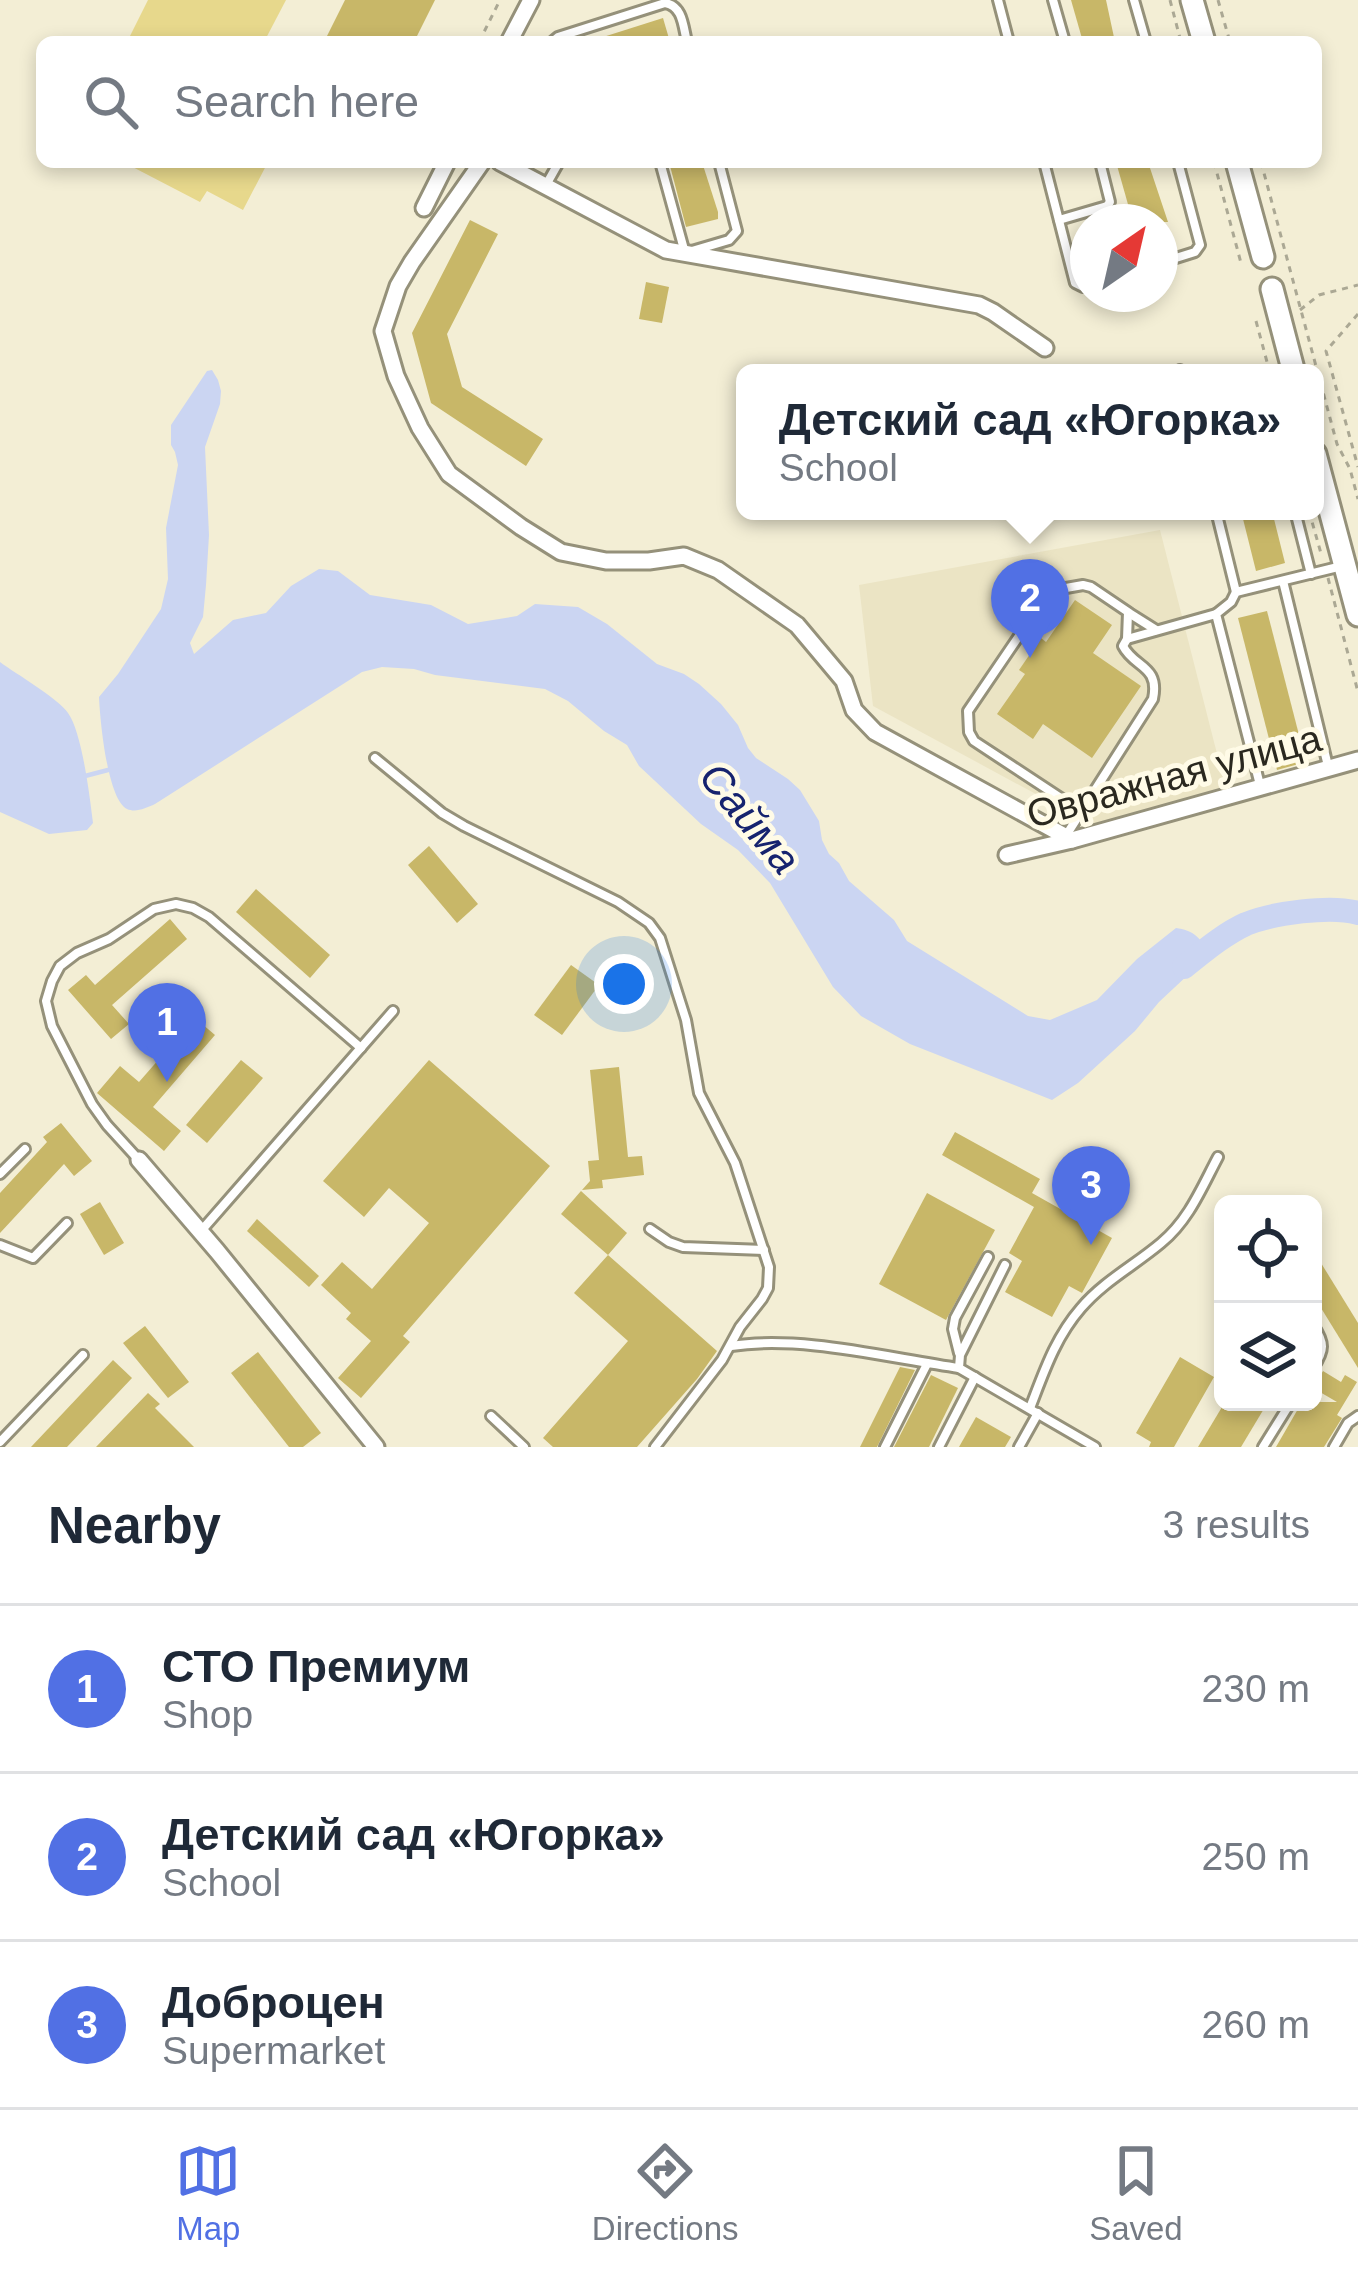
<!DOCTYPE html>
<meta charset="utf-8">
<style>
body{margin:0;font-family:Arial,sans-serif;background:#f2f2f3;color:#1f2937}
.controls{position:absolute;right:36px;bottom:36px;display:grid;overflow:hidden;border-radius:18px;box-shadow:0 6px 18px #0003}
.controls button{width:108px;height:108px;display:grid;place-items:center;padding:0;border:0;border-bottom:3px solid #e0e1e3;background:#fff;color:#1f2937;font:60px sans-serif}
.compass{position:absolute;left:1070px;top:204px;width:108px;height:108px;border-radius:50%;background:#fff;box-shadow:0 6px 18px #0003;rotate:34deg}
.you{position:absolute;left:624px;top:984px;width:42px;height:42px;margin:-30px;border:9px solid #fff;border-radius:50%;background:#1a73e8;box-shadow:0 0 0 18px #1a73e833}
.badge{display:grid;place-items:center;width:78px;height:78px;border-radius:50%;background:#5170e4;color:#fff;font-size:39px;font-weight:700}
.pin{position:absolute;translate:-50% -99px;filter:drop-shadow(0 3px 6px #0008)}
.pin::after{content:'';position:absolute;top:63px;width:42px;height:36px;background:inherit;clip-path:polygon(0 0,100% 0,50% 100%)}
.popup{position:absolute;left:736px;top:364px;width:588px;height:156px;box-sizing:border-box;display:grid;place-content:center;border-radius:18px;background:#fff;filter:drop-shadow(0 3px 9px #0005);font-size:39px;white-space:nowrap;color:#747a83}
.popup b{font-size:45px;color:#1f2937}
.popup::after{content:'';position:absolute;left:50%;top:100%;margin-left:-24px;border:24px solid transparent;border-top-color:#fff}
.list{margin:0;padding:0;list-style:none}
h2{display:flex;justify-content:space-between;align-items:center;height:156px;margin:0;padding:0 48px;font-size:51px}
h2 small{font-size:39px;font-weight:400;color:#747a83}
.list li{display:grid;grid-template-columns:78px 1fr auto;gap:36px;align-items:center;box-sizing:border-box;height:168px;padding:0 48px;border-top:3px solid #e0e1e3}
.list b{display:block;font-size:45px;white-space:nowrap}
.list p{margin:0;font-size:39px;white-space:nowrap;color:#747a83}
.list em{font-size:39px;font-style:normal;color:#747a83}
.icon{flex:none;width:66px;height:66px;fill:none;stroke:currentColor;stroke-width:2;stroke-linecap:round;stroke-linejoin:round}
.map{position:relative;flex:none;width:1358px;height:1447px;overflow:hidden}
.search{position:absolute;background:#fff;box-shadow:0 6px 18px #0003;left:36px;right:36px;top:36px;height:132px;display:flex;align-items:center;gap:30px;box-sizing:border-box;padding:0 42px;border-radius:18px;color:#747a83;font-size:45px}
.sheet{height:660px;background:#fff}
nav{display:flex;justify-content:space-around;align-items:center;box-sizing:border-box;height:168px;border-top:3px solid #e0e1e3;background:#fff;font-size:33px;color:#747a83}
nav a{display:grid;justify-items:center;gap:6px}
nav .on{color:#5170e4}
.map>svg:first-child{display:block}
.built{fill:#ebe4c4}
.green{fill:#e7d88c}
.water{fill:#cbd5f2}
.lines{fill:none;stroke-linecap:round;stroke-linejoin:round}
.stream{stroke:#cbd5f2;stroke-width:4.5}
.river{stroke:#cbd5f2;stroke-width:24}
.building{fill:#c8b768}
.lane-casing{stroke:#95917a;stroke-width:14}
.street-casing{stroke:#95917a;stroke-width:21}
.secondary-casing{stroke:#95917a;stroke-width:27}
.path{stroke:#aba894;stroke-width:3;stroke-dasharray:6 6;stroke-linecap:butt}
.lane{stroke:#fff;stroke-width:8}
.street{stroke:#fff;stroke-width:15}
.secondary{stroke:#fff;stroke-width:21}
.labels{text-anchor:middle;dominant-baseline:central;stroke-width:10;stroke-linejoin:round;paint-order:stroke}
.street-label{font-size:39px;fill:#2a281f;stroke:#fffbe7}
.water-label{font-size:42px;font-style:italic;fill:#16236f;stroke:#fffbe7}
</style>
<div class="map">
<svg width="1358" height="1447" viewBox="0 0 1358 1447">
<rect width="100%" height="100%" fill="#f3eed5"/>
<!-- built -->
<polygon class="built" points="1160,530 1226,789 1095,826 873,706 859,585"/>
<!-- green -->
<g class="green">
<polygon points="148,0 286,0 264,42 127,42"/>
<polygon points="123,162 268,162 243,210 207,191 200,202"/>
</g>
<!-- water -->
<g class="water">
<path d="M212 370 218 380 221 391 220 404 205 447 209 535 206 585 203 617 190 643 194 654 233 620 266 613 291 586 319 569 338 571 370 595 431 605 468 624 517 616 535 604 578 607 607 624 657 664 684 674 699 684 721 704 738 725 748 748 756 758 788 779 800 790 819 821 822 840 829 854 839 863 849 881 894 920 907 941 1028 1016 1050 1020 1097 1000 1137 959 1176 928C1193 930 1207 940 1205 959L1159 1002 1135 1031 1078 1083 1052 1100 910 1044 861 1016 833 987 770 883 738 850 701 824 639 766 627 745 604 731 568 701 545 689 435 675 414 669 382 667 362 672 155 804C146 808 136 813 127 809 107 799 100 718 99 697L118 674 161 609 168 579 166 528 178 465 175 452 171 445V425L207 371Z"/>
<path d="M0 662C16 674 58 698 68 713 82 732 90 798 93 823L87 830 49 834 0 812Z"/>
</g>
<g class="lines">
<!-- stream -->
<polyline class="stream" points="85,776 108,770"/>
<!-- river -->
<path class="river" d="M1184 967C1203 952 1224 934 1246 924 1273 913 1331 905 1358 913"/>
</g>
<!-- building -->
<g class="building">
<polygon points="345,0 435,0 414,42 324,42"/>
<polygon points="1071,0 1106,0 1115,42 1083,42"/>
<polygon points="663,18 670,42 600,42 600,38"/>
<polygon points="669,162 702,162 718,212 718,219 686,227"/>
<polygon points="1116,162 1148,162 1168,222 1133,222"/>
<polygon points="470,220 498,234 447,334 462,387 543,439 526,466 431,403 412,333"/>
<polygon points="646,282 669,287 662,323 639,319"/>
<polygon points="1241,511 1272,511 1285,563 1256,571"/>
<polygon points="1075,600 1112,625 1093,653 1141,686 1092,758 1043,724 1033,739 997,714 1025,674 1019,670 1041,638 1046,642"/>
<polygon points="1267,611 1306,762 1277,770 1238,618"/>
<polygon points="429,846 478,904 457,923 408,865"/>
<polygon points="256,889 330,955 310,978 236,912"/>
<polygon points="170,919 187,939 112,1005 129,1024 111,1039 68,990 86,975 95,985"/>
<polygon points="571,965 599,985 562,1035 534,1015"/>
<polygon points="195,1018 215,1035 153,1107 181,1131 164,1151 97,1093 120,1066 139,1082"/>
<polygon points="241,1060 263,1078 207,1143 186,1125"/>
<polygon points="429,1060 550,1166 403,1336 410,1342 361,1398 338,1378 371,1341 346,1319 351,1313 321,1285 342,1262 372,1289 429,1223 389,1188 364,1217 323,1181"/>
<polygon points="619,1067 628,1157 642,1156 644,1175 602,1180 603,1188 582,1190 590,1181 588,1161 599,1160 590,1070"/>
<polygon points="61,1123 92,1161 74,1176 64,1164 0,1233 0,1193 47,1142 43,1137"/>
<polygon points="955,1132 1040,1179 1032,1193 1112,1238 1082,1293 1069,1286 1052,1317 1005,1292 1022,1261 1009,1253 1034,1207 942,1155"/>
<polygon points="581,1191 627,1233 608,1255 561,1214"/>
<polygon points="927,1193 995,1230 946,1320 879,1284"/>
<polygon points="100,1202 124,1243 104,1255 80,1214"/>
<polygon points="257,1219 319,1276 309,1287 247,1231"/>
<polygon points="1313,1250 1358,1323 1358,1368 1313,1295"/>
<polygon points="608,1255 717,1351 697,1379 637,1447 553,1447 543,1438 628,1341 574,1293"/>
<polygon points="145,1326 189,1382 168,1398 123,1343"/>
<polygon points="258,1352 321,1433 303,1447 289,1447 231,1373"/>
<polygon points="1180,1357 1214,1377 1174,1447 1149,1447 1151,1442 1136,1433"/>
<polygon points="113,1360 132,1378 67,1447 31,1447"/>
<polygon points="900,1367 915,1370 877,1447 860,1447"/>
<polygon points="1323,1371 1341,1382 1345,1375 1357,1382 1337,1415 1342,1418 1324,1447 1276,1447 1302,1402 1337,1402 1313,1388"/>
<polygon points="931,1375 958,1388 929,1447 894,1447"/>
<polygon points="148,1393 160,1404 155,1408 194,1447 96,1447"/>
<polygon points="1225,1402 1268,1402 1241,1447 1198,1447"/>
<polygon points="976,1417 1011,1437 1005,1447 959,1447"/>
</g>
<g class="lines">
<!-- lane casing -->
<g class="lane-casing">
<g id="lane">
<polyline points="998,0 1009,42"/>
<polyline points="1053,0 1065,42"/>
<polyline points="1134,0 1146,42"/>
<path d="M552 42 558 37 665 3C683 6 683 26 687 42"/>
<polyline points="660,162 685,253 729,240 737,231 719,162"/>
<polyline points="1044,162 1075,283 1083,287 1088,285"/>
<polyline points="546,185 559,162"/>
<polyline points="1059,220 1107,206 1110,202 1100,162"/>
<polyline points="1160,263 1195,252 1200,245 1178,162"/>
<polyline points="1180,370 1181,373"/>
<polyline points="1216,511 1236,592"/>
<polyline points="1295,511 1311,574"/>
<polyline points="1283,581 1328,766"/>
<polyline points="1129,613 1156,630"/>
<polyline points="375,758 442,813 464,826 618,902 649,923 660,938 686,1020 699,1093 735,1163 769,1267 768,1288 762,1299 740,1327 722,1360 655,1447"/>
<polyline points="1260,785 1216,614 1231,602 1236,592 1342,566"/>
<polyline points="1082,812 974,741 969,732 968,711 1040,605 1051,595 1066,588 1083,585 1091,587 1128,612 1127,639"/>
<path d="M1067 834 1153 699C1160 665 1134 668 1123 646L1127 639 1216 614"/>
<polyline points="138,1159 107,1125 92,1104 52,1026 46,1001 52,981 60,966 77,953 109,939 154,909 176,904 193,908 209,917 361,1048"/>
<polyline points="0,1174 25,1149"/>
<polyline points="650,1229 669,1242 683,1247 764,1250"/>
<polyline points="201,1231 393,1011"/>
<polyline points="0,1245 33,1258 67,1223"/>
<polyline points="1005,1265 960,1355 959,1368 1095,1447"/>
<path d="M1313 1325C1325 1343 1325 1350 1313 1368"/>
<path d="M731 1346C801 1335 888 1358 959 1368"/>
<polyline points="959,1353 953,1329 955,1318 988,1257"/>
<path d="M1030 1408C1044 1372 1055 1338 1081 1308 1104 1281 1135 1265 1161 1243 1189 1220 1202 1187 1218 1157"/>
<polyline points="491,1416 524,1447"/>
<polyline points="0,1442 83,1355"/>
<polyline points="885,1447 927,1364"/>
<polyline points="939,1447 975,1377"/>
<polyline points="1019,1447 1038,1413"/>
<polyline points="1263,1447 1291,1402"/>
<polyline points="1334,1447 1348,1423 1358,1416"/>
</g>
</g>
<!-- street casing -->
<g class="street-casing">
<g id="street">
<polyline points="509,42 531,0"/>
<polyline points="482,162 412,262 398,286 383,331 396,376 420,428 449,474 521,527 561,552 606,561 649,561 684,556 718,570 797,625 844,681 854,710 875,732 1072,840"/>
<polyline points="500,162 666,250 979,305 993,312 1045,348"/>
<polyline points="424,208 447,162"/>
<polyline points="1007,855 1072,840 1358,760"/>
<polyline points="139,1160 217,1251 376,1447"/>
</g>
</g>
<!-- secondary casing -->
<g class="secondary-casing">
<g id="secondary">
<polyline points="1192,0 1204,42"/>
<polyline points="1237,162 1263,257"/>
<polyline points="1272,289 1294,373"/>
<polyline points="1315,454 1358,615"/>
</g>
</g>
<!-- path -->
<g class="path">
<polyline points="1170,0 1181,42"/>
<polyline points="1218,0 1230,42"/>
<polyline points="479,42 500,0"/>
<polyline points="1214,162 1241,263"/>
<polyline points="1261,162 1337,444 1350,469 1358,499"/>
<polyline points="1300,310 1319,295 1358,285"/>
<polyline points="1358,314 1326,351 1358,467"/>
<polyline points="1256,321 1270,373"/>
<polyline points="1309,511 1322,557"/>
<polyline points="1328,578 1358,692"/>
</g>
<!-- lane -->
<use href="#lane" class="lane"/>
<!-- street -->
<use href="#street" class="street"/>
<!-- secondary -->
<use href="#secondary" class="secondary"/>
</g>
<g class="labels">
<!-- street labels -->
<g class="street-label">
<text transform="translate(1174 776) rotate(-15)">Овражная улица</text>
</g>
<!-- water labels -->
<g class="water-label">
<text transform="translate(750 818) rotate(50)">Сайма</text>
</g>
</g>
</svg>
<div class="controls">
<button><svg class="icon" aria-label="locate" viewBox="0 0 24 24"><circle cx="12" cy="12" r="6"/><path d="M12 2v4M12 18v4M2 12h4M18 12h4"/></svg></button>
<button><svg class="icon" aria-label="layers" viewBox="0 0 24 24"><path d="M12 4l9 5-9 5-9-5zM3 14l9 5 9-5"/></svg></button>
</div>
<svg class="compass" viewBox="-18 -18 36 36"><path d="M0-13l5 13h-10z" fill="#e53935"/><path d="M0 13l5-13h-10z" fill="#747a83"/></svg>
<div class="you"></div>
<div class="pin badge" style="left:167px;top:1082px">1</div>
<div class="pin badge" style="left:1030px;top:658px">2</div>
<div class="popup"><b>Детский сад «Югорка»</b>School</div>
<div class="pin badge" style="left:1091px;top:1245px">3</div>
<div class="search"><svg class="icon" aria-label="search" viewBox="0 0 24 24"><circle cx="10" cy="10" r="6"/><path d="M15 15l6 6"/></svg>Search here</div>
</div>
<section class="sheet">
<h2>Nearby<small>3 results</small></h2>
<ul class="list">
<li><span class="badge">1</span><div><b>СТО Премиум</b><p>Shop</p></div><em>230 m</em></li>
<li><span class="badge">2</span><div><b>Детский сад «Югорка»</b><p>School</p></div><em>250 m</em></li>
<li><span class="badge">3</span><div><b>Доброцен</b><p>Supermarket</p></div><em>260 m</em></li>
</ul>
</section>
<nav>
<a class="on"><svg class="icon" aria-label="map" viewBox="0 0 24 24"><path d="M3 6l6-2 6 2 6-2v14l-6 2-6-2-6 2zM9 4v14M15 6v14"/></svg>Map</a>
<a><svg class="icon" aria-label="directions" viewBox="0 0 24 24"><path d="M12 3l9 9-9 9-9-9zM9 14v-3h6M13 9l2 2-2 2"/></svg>Directions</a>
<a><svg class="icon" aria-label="saved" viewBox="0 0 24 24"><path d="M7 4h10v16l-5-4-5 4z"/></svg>Saved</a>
</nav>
